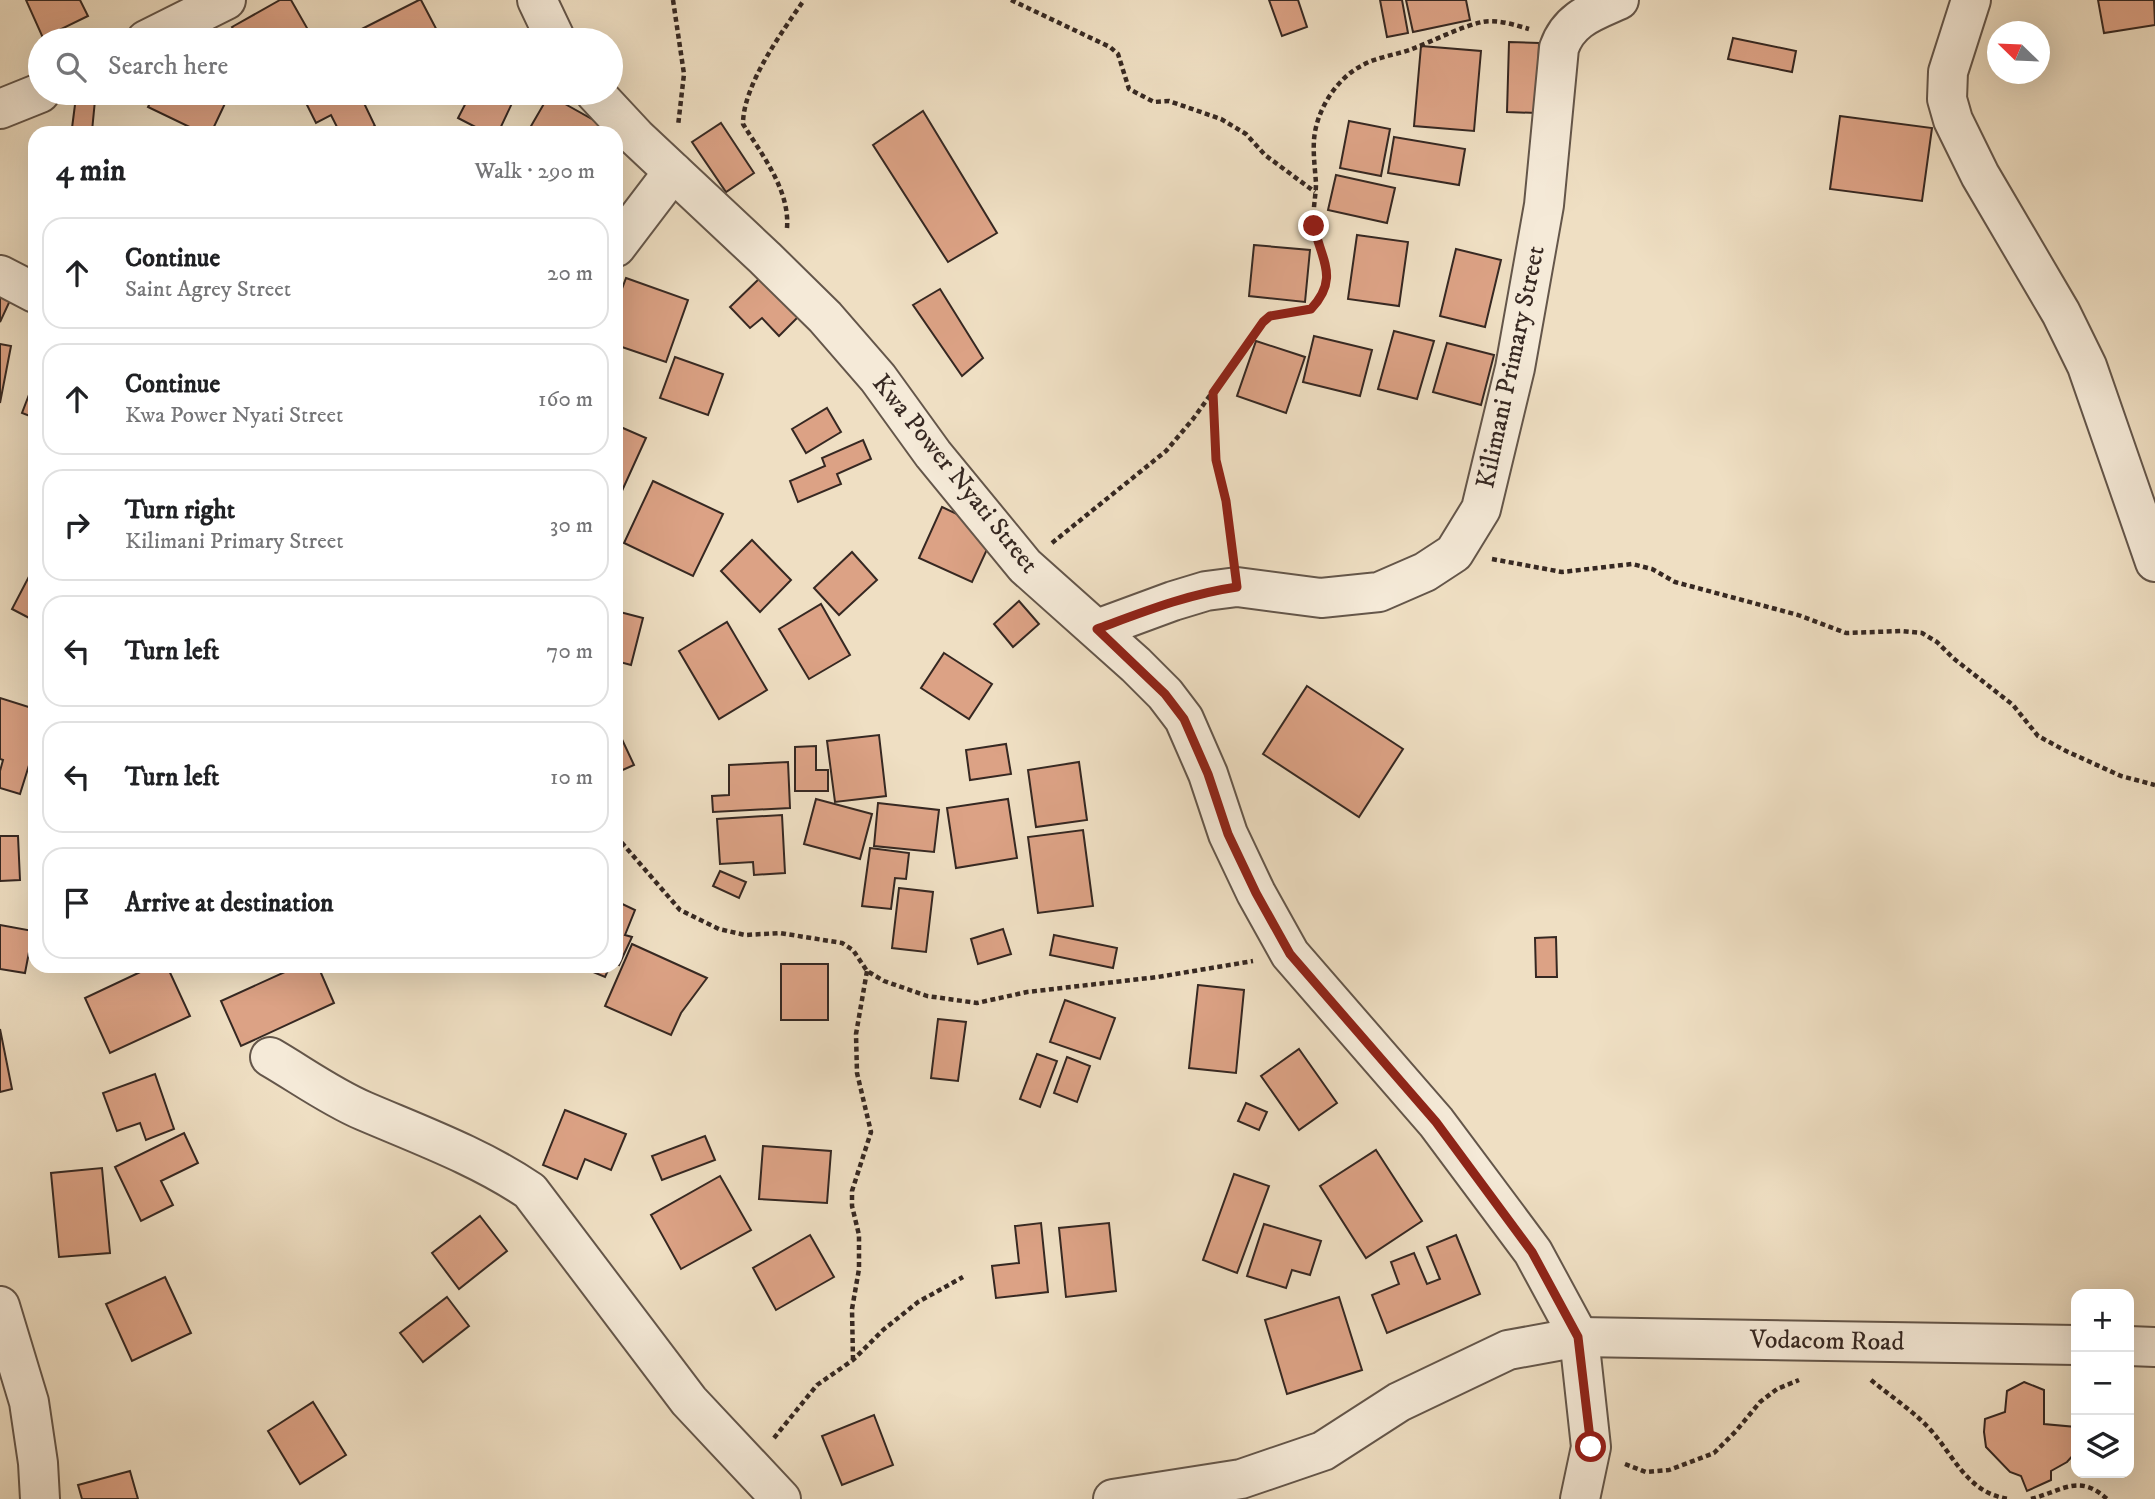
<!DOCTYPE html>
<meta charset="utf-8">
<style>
body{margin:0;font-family:"IM FELL DW Pica",serif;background:#f2f2f2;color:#202124}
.controls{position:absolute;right:21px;bottom:21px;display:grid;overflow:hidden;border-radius:14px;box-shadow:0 7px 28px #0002}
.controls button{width:63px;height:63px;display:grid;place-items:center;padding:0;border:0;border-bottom:2px solid #e0e0e0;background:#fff;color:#202124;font:35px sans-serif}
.compass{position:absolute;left:1987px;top:21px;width:63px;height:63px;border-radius:50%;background:#fff;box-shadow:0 7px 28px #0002;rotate:293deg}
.stop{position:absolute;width:21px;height:21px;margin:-16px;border:5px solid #8f2418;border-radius:50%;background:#fff}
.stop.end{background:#8f2418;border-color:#fff;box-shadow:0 2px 7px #0008}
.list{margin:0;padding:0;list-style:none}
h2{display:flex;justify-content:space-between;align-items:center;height:91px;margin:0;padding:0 28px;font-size:30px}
h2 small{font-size:23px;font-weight:400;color:#757577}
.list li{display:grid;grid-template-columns:46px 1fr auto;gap:21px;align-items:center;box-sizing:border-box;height:112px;margin:0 14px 14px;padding:0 14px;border:2px solid #e0e0e0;border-radius:21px}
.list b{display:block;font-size:26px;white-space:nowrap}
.list p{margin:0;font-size:23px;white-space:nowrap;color:#757577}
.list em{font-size:23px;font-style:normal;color:#757577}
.icon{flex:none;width:38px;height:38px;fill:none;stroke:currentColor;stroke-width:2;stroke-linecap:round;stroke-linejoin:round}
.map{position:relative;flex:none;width:2155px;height:1499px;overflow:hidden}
.search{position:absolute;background:#fff;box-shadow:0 7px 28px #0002;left:28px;top:28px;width:595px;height:77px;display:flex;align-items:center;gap:18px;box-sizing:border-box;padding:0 24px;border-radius:38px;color:#757577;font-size:26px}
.panel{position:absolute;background:#fff;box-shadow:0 7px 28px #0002;left:28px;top:126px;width:595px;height:847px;border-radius:21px}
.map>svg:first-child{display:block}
.building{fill:#dca285;stroke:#362822;stroke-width:2}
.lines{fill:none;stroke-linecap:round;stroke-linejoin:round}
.minor-casing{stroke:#64564a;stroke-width:42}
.path{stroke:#362822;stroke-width:4.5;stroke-dasharray:5 3.5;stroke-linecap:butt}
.minor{stroke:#f5ead8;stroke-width:38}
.route{stroke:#8f2418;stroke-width:9}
.labels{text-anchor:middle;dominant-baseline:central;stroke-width:7;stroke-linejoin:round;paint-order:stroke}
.street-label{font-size:26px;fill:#362822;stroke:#f5ead8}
</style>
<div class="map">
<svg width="2155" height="1499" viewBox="0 0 2155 1499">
<rect width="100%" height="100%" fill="#efdfc3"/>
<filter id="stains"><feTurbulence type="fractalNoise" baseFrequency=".00286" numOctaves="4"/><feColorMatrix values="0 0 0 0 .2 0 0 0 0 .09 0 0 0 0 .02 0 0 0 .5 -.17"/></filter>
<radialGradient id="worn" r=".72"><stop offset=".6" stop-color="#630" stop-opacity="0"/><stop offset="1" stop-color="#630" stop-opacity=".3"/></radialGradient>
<!-- building -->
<g class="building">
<polygon points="26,0 80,0 88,16 43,38"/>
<polygon points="280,0 291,0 311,35 302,40 240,40 232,27"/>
<polygon points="419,0 421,0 442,40 340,40"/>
<polygon points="1269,0 1298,0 1307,27 1282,36"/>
<polygon points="1380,0 1402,0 1408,33 1387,37"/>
<polygon points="1406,0 1466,0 1470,20 1413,32"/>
<polygon points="2098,0 2154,0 2155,25 2104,33"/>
<polygon points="1733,38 1796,51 1792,72 1728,59"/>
<polygon points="1509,42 1539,43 1537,113 1507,112"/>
<polygon points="1421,46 1481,51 1474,131 1414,126"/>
<polygon points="155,93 230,93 211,133 202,133 148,107"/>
<polygon points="301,93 375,93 362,99 375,126 361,133 340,133 331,115 316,123"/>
<polygon points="471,93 482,96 484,93 502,93 514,99 498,133 487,133 458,118"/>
<polygon points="549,95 606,127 603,133 527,133"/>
<polygon points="76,97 95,100 92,131 72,128"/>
<polygon points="923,111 997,233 948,262 873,145"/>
<polygon points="1840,116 1932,128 1922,201 1830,189"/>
<polygon points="1349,121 1390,129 1381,176 1340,168"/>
<polygon points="721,123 754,173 726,192 692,142"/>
<polygon points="1394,137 1465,149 1459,185 1388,173"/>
<polygon points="1336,175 1395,188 1387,223 1328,210"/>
<polygon points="1357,235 1408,242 1399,306 1348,299"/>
<polygon points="1254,245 1310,250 1305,302 1249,296"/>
<polygon points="1456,249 1501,260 1485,327 1440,316"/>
<polygon points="762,276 799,316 779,336 762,318 750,328 730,307"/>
<polygon points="626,278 688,300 666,362 616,345 616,305"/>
<polygon points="0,288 13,294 0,322"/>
<polygon points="940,289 983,358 962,376 913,305"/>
<polygon points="1394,331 1434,341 1417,399 1378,389"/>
<polygon points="1314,336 1372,350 1360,396 1303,382"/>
<polygon points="1256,341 1305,357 1286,413 1237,396"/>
<polygon points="1447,343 1494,355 1481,405 1433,392"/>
<polygon points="0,344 11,346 0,403"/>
<polygon points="675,357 723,374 708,415 660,398"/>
<polygon points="35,379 35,418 22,413"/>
<polygon points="827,408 841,432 806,453 792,429"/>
<polygon points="616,425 646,438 616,504"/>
<polygon points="863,440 871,459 837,474 841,484 798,502 790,481 825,466 822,458"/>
<polygon points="653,481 723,514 693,576 624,543"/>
<polygon points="942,507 995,532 972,582 919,558"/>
<polygon points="752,540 791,580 760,612 721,571"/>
<polygon points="852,552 877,580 839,615 814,588"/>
<polygon points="35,565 35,621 12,609"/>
<polygon points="1019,601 1039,624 1013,647 994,624"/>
<polygon points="821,604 850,655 809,679 779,629"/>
<polygon points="616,611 643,618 631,665 616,661"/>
<polygon points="727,622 767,690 719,719 679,651"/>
<polygon points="944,653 992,684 969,719 921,688"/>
<polygon points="1307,686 1403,749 1359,817 1263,754"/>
<polygon points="0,698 35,709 35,746 20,794 0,788 0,771 3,760 0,759"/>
<polygon points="619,733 634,765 616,773 616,735"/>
<polygon points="879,735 886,796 835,802 827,741"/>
<polygon points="1006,744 1011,774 970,780 966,750"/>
<polygon points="816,746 816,770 828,770 828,791 795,791 795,747"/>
<polygon points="788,762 790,808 713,812 712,796 729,795 729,765"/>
<polygon points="1079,762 1087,820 1036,827 1028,770"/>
<polygon points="816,799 872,814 860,859 804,844"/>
<polygon points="1008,799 1017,858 956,868 947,808"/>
<polygon points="878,803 939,810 934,852 874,846"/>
<polygon points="782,815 785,873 754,875 753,862 720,864 717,819"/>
<polygon points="1083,830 1093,906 1038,913 1028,837"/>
<polygon points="0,836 18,836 20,880 0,881"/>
<polygon points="870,848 909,853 906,879 895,878 891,909 862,906"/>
<polygon points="720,871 746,882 739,898 713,886"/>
<polygon points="899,888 933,892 926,952 892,948"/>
<polygon points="616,901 635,910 625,935 632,937 619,965 616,963"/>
<polygon points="0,925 33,931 25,973 0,969"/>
<polygon points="1003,929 1011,954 978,964 971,939"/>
<polygon points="1054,935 1117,948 1113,968 1050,955"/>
<polygon points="1556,937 1557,977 1536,977 1535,938"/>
<polygon points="632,944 707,978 681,1013 671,1035 605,1006"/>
<rect x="781" y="964" width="47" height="56"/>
<polygon points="153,966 167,966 190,1016 110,1053 85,998"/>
<polygon points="298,966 318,966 334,1003 241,1046 221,1001"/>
<polygon points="579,966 610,966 605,977"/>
<polygon points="1198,985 1244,990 1236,1073 1189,1068"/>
<polygon points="1065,1000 1115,1018 1100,1059 1050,1042"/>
<polygon points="938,1019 966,1022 958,1081 931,1078"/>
<polygon points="0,1029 12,1089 0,1092"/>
<polygon points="1299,1049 1337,1103 1299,1130 1261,1076"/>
<polygon points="1037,1054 1057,1061 1040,1107 1020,1099"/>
<polygon points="1067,1057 1090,1066 1077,1102 1054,1093"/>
<polygon points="155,1074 174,1129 146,1140 140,1123 117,1131 103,1093"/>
<polygon points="1246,1103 1267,1112 1259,1130 1238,1121"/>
<polygon points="565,1110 626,1134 611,1170 585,1159 577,1179 543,1165"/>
<polygon points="184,1133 198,1163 161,1181 173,1205 141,1221 115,1167"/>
<polygon points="705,1136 715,1160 662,1180 652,1156"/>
<polygon points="763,1146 831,1151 827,1203 759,1199"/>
<polygon points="1376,1150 1422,1221 1366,1258 1320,1186"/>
<polygon points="102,1168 110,1253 59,1257 51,1173"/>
<polygon points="1234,1174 1269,1186 1237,1273 1203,1260"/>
<polygon points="720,1176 751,1230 681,1269 651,1215"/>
<polygon points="480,1216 507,1251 459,1289 432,1253"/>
<polygon points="1041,1223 1048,1292 996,1298 992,1266 1019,1263 1015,1226"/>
<polygon points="1109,1223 1116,1291 1066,1297 1059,1228"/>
<polygon points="1264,1224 1321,1241 1310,1275 1292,1270 1286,1288 1247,1276"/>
<polygon points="810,1235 834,1277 776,1310 753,1268"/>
<polygon points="1456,1235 1480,1294 1387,1333 1372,1295 1399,1284 1391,1262 1414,1253 1427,1284 1440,1279 1427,1247"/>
<polygon points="165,1277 191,1333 132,1361 106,1304"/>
<polygon points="447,1297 469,1326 423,1362 400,1333"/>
<polygon points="1339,1297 1362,1370 1287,1394 1265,1320"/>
<polygon points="2024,1382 2044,1390 2044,1424 2076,1427 2076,1452 2067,1462 2051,1471 2051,1480 2027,1491 2021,1476 2010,1472 1986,1447 1984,1432 1985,1419 2005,1412 2007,1391"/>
<polygon points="313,1402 346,1455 300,1484 268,1431"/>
<polygon points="874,1415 893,1465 842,1485 822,1436"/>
<polygon points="130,1471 138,1499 82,1499 78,1485"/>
</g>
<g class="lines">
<!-- minor casing -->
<g class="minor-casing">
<g id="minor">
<polyline points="537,0 556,40"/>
<polyline points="1971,0 1948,72 1947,99 1953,120 1980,175 2061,313 2087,366 2155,562"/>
<polyline points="146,40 226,0"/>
<polyline points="595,93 636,137 765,258 825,317 878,378 933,454 1025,566 1136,665 1165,694 1184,719 1208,774 1228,834 1256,893 1290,954 1436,1122 1533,1252 1579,1337 1591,1447 1580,1499"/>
<polyline points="0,109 40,93"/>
<polyline points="616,247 673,172"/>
<polyline points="0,275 35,293"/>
<path d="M1097 629 1173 601 1206 591 1237 587 1321 598 1379 592 1425 572 1454 553 1481 509 1515 368 1544 205 1559 48C1569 19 1592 12 1619 0"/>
<path d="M270 1057C301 1075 331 1097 364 1111 420 1135 480 1157 530 1191L689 1401 781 1499"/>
<polyline points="0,1306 29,1402 38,1463 40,1499"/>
<polyline points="2129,1346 2155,1347"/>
<polyline points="1113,1499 1241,1479 1323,1451 1399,1402 1508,1350 1579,1337 2076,1345"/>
</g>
</g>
<!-- path -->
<g class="path">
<polyline points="673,0 684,74 678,126"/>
<polyline points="1011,0 1110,47 1118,54 1129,89 1154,102 1169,101 1221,119 1246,134 1265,155 1315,192"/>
<path d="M787 228C790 190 762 155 743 124 743 85 782 32 804 0"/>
<polyline points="1213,394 1216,460 1226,501 1232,551"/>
<path d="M1052 543 1166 451 1193 419 1263 322 1270 316 1312 309C1339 280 1322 264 1315 231 1311 216 1316 198 1316 183 1315 169 1313 154 1314 140 1316 111 1336 79 1361 66 1376 57 1396 55 1412 49 1433 41 1460 27 1482 22 1497 19 1515 25 1529 29"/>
<polyline points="1492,559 1562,572 1632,564 1652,569 1675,582 1798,615 1846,633 1902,631 1922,633 1937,642 1953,658 2013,705 2038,736 2066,751 2121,776 2155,785"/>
<polyline points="616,836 680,910 719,929 745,935 780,933 842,943 853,950 867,971 884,981 927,996 977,1003 1027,992 1158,977 1253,961"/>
<polyline points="853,1360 852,1309 859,1269 859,1235 852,1206 852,1191 871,1132 857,1073 856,1034 867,971"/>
<path d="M1871 1380C1889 1395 1909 1408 1926 1425 1953 1452 1965 1493 2009 1499"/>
<polyline points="774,1438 817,1385 853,1360 883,1330 918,1302 963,1277"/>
<polyline points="1625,1464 1646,1472 1669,1470 1714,1453 1736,1431 1760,1402 1777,1389 1799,1380"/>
<path d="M2031 1499C2062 1491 2079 1473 2107 1499"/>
</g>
<!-- minor -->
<use href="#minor" class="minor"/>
</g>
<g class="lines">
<!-- route -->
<path class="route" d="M1314 226C1321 260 1340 278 1311 309L1270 316 1263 322 1213 393 1216 460 1226 501 1237 587C1188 594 1143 612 1097 629L1165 694 1184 719 1208 774 1228 834 1256 893 1290 954 1436 1122 1532 1252 1578 1337 1591 1447"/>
</g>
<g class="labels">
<!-- street labels -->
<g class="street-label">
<text transform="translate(1511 367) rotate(-78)">Kilimani Primary Street</text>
<text transform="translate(955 474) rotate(51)">Kwa Power Nyati Street</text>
<text transform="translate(1827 1341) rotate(1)">Vodacom Road</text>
</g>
</g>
<rect width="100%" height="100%" filter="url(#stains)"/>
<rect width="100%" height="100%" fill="url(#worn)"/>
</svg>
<div class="controls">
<button>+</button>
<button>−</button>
<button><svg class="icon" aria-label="layers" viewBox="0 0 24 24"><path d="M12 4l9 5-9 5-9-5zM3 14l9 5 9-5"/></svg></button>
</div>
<svg class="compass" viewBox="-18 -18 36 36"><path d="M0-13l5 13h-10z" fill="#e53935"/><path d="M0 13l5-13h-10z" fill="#757577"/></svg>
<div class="stop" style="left:1591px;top:1447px"></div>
<div class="stop end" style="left:1314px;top:226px"></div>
<div class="search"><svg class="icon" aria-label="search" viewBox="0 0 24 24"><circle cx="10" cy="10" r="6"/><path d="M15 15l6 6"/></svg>Search here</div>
<section class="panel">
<h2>4 min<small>Walk · 290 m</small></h2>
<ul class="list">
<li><svg class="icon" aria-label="ahead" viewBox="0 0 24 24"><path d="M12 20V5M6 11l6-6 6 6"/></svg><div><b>Continue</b><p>Saint Agrey Street</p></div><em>20 m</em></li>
<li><svg class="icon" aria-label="ahead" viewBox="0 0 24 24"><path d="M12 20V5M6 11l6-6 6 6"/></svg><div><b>Continue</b><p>Kwa Power Nyati Street</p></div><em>160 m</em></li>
<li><svg class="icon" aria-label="right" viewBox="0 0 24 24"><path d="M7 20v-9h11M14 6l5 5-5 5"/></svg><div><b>Turn right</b><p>Kilimani Primary Street</p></div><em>30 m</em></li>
<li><svg class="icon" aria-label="left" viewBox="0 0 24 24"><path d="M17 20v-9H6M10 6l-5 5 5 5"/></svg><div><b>Turn left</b></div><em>70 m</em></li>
<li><svg class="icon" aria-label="left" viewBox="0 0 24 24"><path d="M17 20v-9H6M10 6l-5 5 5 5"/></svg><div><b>Turn left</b></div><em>10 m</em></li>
<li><svg class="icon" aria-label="arrive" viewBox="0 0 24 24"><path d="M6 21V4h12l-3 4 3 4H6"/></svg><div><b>Arrive at destination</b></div></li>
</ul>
</section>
</div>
